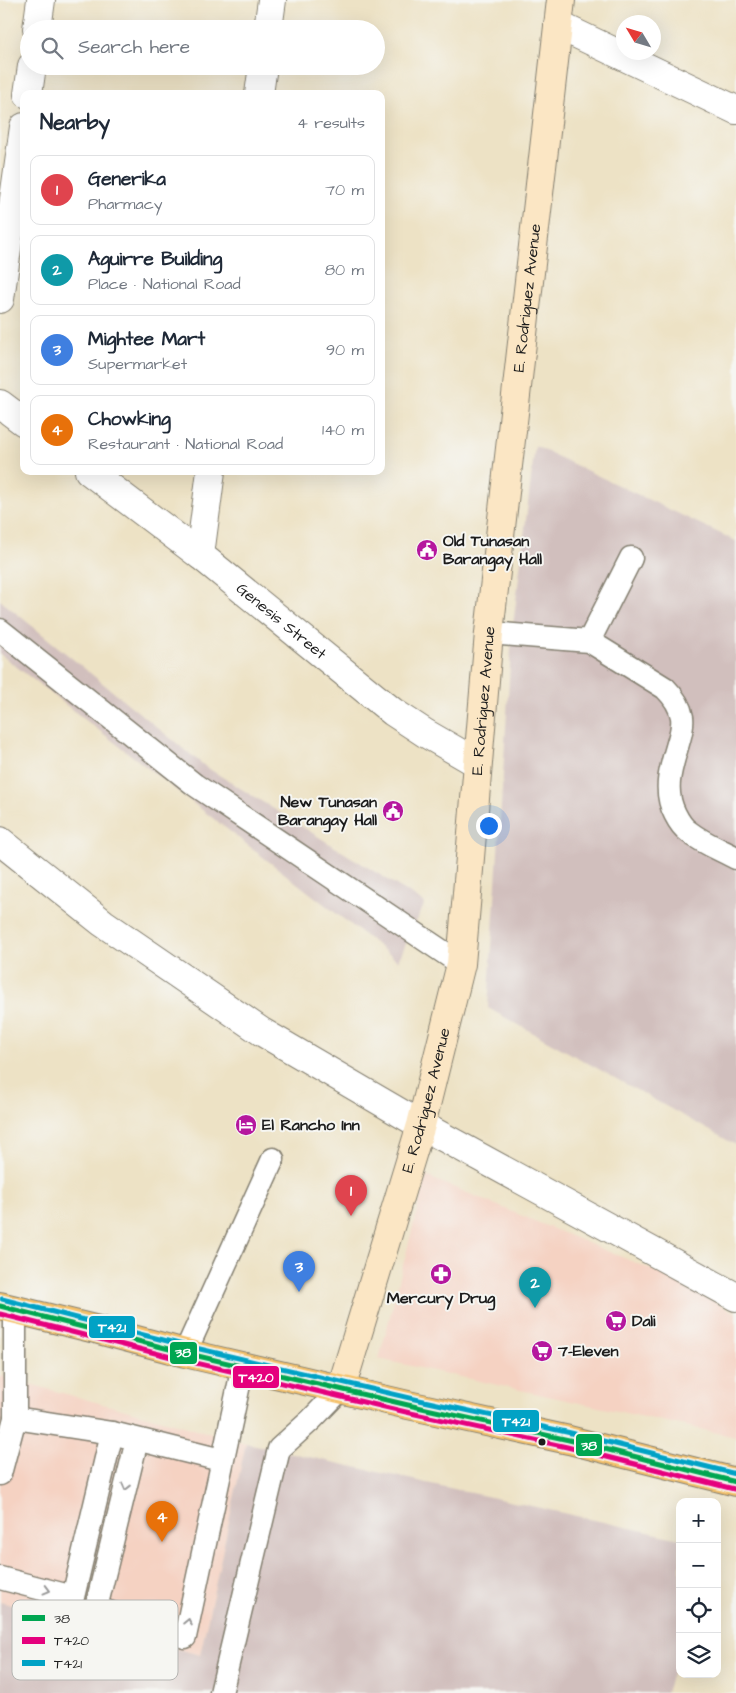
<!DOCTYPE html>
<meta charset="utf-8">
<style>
body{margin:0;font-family:"Architects Daughter",sans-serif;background:#f6f6f7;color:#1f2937}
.controls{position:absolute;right:15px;bottom:15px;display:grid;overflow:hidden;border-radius:10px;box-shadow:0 5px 20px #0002}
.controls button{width:45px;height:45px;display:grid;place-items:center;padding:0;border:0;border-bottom:1px solid #e0e1e3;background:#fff;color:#1f2937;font:25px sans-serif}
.compass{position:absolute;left:616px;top:15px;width:45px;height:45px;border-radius:50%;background:#fff;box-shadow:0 5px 20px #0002;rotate:308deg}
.you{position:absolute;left:488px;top:825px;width:18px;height:18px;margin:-12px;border:4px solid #fff;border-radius:50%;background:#1a73e8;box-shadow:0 0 0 8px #1a73e833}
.badge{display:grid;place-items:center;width:32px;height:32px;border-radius:50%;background:#2563eb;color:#fff;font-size:16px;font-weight:700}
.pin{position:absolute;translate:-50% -41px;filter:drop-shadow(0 1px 2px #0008)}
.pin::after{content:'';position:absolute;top:26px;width:18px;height:15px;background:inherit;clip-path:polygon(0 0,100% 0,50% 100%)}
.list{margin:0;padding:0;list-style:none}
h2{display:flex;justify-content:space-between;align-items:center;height:65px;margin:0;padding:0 20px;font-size:21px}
h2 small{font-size:16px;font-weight:400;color:#747a83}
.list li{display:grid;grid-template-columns:32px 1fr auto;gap:15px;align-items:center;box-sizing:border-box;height:70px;margin:0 10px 10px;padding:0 10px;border:1px solid #e0e1e3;border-radius:10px}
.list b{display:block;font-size:19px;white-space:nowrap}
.list p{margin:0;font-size:16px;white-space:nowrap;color:#747a83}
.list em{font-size:16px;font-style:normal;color:#747a83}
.icon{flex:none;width:28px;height:28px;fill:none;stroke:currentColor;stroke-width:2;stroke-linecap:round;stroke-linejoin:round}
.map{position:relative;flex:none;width:736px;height:1693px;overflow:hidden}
.search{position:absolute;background:#fff;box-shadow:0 5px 20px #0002;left:20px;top:20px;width:365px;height:55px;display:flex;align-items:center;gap:12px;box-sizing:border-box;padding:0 18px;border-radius:28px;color:#747a83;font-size:19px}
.panel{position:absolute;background:#fff;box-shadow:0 5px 20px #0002;left:20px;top:90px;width:365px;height:385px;border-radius:10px}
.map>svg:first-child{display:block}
.built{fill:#f5d2c2}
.industrial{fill:#d1bfbd}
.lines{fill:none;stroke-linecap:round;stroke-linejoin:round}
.lane-casing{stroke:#847f70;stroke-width:25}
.street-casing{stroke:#847f70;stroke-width:30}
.secondary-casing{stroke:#847f70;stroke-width:30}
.highway-casing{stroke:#847f70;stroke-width:30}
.lane{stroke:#fff;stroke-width:22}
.street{stroke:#fff;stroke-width:28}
.secondary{stroke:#fbe6c4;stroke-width:28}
.highway{stroke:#f5c16b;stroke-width:28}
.bus-1-casing{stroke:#f6f6f2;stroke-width:9}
.bus-2-casing{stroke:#f6f6f2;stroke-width:9}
.bus-3-casing{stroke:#f6f6f2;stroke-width:9}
.bus-1{stroke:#00a651;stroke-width:5}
.bus-2{stroke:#e5007d;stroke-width:5}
.bus-3{stroke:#01a2c5;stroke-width:5}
.oneway{stroke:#999}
.bus-dot{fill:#1c1c1c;stroke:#f6f6f2;stroke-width:2}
.labels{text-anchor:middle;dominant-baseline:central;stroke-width:4;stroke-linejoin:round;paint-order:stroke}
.street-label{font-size:16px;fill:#1c1c1c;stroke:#f6f6f2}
.poi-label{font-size:16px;font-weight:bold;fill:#1c1c1c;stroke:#f6f6f2;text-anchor:start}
.key{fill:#f6f6f2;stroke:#b5b5b2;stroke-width:1}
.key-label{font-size:14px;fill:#1c1c1c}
.line-badge{stroke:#f6f6f2;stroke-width:2}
.badge-label{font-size:14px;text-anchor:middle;font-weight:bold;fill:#fff}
</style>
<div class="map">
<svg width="736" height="1693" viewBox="0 0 736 1693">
<rect width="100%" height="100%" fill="#f6f6f2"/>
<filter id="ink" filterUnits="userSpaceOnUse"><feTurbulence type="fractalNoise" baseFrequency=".02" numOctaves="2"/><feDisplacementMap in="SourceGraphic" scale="10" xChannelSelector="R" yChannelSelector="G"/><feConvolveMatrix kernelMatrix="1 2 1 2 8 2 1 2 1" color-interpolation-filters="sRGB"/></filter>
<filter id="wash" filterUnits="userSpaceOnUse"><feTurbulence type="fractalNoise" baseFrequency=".0096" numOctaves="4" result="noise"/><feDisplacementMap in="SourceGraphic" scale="20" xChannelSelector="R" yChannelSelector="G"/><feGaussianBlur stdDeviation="1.12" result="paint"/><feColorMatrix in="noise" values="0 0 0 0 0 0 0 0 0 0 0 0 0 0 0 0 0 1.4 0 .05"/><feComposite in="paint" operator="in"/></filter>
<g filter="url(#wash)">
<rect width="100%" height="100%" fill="#ede2c5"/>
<!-- built -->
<g class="built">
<polygon points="426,1176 660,1273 736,1313 736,1437 379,1359"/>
<polygon points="0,1376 246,1443 200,1655 0,1602"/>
</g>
<!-- industrial -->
<g class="industrial">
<polygon points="535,446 736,541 736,1145 488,1008 512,634"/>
<polygon points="0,600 206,767 425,903 398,961 0,654"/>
<polygon points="246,1443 680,1539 680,1646 666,1693 0,1693 0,1602 200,1655"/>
</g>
</g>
<g filter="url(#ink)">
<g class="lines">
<!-- lane casing -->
<g class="lane-casing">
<g id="lane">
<polyline points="0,630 195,785 461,964"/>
<path d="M489 633 589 641 665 688C673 696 680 705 682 717 683 724 681 733 679 740 672 765 662 789 675 814 678 820 683 828 689 832 703 843 721 850 736 858"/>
<polyline points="589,641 631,558"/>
<polyline points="185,1353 273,1159"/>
<polyline points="15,1418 112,1433 221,1460"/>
<polyline points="137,1440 96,1608 185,1637 243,1366"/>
<polyline points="0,1474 15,1418 15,1310"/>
<polyline points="0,1578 73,1597 112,1433"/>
<polyline points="221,1693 279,1449 311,1420 341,1389"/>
</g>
</g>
<!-- street casing -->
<g class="street-casing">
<g id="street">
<polyline points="558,25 736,110"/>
<polyline points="37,29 41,0"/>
<polyline points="268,29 272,0"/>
<polyline points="28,94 32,66"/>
<polyline points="259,94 263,66"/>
<polyline points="0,299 24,127"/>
<polyline points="0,404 24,422"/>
<path id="s1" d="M89 471 200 555 393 712 425 733 477 763"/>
<polyline points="200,555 211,471"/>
<polyline points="0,841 103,923 262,1032 421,1125 736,1297"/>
</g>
</g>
<!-- secondary casing -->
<g class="secondary-casing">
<g id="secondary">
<path id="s2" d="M341 1389 421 1125 461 964 489 633 561 0"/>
</g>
</g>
<!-- highway casing -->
<g class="highway-casing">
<polyline id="highway" points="0,1306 99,1330 185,1353 408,1405 569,1440 736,1482"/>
</g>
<!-- lane -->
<use href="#lane" class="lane"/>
<!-- street -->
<use href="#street" class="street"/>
<!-- secondary -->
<use href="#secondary" class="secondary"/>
<!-- highway -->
<use href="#highway" class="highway"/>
<!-- bus-1 casing -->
<g class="bus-1-casing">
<polyline id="bus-1" points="0,1306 185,1353 408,1405 569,1440 736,1482"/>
</g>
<!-- bus-2 casing -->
<g class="bus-2-casing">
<polyline id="bus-2" points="0,1314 183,1360 406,1412 567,1447 734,1489"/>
</g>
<!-- bus-3 casing -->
<g class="bus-3-casing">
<polyline id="bus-3" points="2,1299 187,1346 410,1398 571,1433 736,1474"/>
</g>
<!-- bus-1 -->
<use href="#bus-1" class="bus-1"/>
<!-- bus-2 -->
<use href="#bus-2" class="bus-2"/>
<!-- bus-3 -->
<use href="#bus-3" class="bus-3"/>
</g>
<!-- one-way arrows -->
<defs><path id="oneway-chevron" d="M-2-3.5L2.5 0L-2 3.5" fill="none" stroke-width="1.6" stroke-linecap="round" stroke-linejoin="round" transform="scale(1.25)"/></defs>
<g class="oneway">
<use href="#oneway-chevron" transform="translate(126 1487) rotate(104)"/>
<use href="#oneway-chevron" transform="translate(47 1590) rotate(15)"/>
<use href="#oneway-chevron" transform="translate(188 1622) rotate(-78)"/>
</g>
</g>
<!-- icons -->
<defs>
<g id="civic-disc" transform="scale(1.125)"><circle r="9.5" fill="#b5179e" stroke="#f6f6f2"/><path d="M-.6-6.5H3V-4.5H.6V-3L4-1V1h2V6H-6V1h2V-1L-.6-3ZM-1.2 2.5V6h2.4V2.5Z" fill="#fff"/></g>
<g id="hotel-disc" transform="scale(1.125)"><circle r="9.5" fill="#b5179e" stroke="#f6f6f2"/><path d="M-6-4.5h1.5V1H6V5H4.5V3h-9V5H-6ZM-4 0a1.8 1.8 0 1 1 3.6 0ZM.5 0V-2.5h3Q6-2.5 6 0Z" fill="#fff"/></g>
<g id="pharmacy-disc" transform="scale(1.125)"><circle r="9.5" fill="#b5179e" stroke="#f6f6f2"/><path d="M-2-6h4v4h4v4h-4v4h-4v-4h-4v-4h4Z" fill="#fff"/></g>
<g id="supermarket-disc" transform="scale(1.125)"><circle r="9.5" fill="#b5179e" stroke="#f6f6f2"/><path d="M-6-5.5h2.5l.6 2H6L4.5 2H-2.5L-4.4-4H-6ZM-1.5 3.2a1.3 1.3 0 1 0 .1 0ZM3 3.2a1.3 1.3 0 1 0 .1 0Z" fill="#fff"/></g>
</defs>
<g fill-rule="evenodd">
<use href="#civic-disc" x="427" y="550"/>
<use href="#civic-disc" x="393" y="811"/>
<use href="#hotel-disc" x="246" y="1125"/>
<use href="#pharmacy-disc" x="441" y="1274"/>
<use href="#supermarket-disc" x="616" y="1321"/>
<use href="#supermarket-disc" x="542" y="1351"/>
</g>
<!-- markers -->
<circle class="bus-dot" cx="542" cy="1442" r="4.5"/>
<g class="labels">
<!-- street labels -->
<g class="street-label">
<text stroke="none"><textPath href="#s2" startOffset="1111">E. Rodriguez Avenue</textPath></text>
<text stroke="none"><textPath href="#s1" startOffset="244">Genesis Street</textPath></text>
<text stroke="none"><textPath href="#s2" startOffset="706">E. Rodriguez Avenue</textPath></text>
<text stroke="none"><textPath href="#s2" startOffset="301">E. Rodriguez Avenue</textPath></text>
</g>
<!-- poi labels -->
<g class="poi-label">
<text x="443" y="541">Old Tunasan<tspan x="443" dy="18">Barangay Hall</tspan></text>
<text x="377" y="802" text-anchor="end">New Tunasan<tspan x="377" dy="18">Barangay Hall</tspan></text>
<text x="262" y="1125">El Rancho Inn</text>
<text x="441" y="1298" text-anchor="middle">Mercury Drug</text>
<text x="632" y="1321">Dali</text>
<text x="558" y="1351">7-Eleven</text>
</g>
</g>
<!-- legend -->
<rect x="12" y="1600" width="166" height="80" rx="8" class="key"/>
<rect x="22" y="1615" width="23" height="6" fill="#00a651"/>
<rect x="22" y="1637" width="23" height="7" fill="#e5007d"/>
<rect x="22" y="1660" width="23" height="6" fill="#01a2c5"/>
<g class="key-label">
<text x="54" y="1623">38</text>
<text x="54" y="1645">T420</text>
<text x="54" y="1668">T421</text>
</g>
<g class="line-badge">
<rect x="88" y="1315" width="48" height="24" rx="5" fill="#01a2c5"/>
<rect x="169" y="1341" width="29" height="24" rx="5" fill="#00a651"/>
<rect x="232" y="1365" width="48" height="24" rx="5" fill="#e5007d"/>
<rect x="492" y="1409" width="48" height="24" rx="5" fill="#01a2c5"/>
<rect x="575" y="1433" width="28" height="24" rx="5" fill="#00a651"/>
</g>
<g class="badge-label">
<text x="112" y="1332">T421</text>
<text x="183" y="1357">38</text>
<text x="256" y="1382">T420</text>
<text x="516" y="1426">T421</text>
<text x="589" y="1450">38</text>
</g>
</svg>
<div class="controls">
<button>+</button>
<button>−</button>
<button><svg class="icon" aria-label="locate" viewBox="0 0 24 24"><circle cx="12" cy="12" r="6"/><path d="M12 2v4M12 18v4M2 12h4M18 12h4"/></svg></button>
<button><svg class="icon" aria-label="layers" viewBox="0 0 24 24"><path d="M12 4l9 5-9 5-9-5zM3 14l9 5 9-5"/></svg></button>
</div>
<svg class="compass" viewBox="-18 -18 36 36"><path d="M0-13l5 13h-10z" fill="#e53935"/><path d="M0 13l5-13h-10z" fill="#747a83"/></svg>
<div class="you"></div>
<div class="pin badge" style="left:351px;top:1216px;background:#e0444e">1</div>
<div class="pin badge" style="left:535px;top:1308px;background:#0f9aa8">2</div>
<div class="pin badge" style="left:299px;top:1292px;background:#3f7fe0">3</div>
<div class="pin badge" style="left:162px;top:1542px;background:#e8710a">4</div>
<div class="search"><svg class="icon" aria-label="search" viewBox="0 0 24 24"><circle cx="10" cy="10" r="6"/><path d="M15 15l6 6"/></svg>Search here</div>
<section class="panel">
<h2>Nearby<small>4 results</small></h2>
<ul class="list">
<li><span class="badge" style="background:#e0444e">1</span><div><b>Generika</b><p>Pharmacy</p></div><em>70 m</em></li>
<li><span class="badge" style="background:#0f9aa8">2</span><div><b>Aguirre Building</b><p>Place · National Road</p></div><em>80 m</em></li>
<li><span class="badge" style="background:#3f7fe0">3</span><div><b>Mightee Mart</b><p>Supermarket</p></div><em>90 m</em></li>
<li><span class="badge" style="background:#e8710a">4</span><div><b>Chowking</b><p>Restaurant · National Road</p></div><em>140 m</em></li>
</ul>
</section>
</div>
